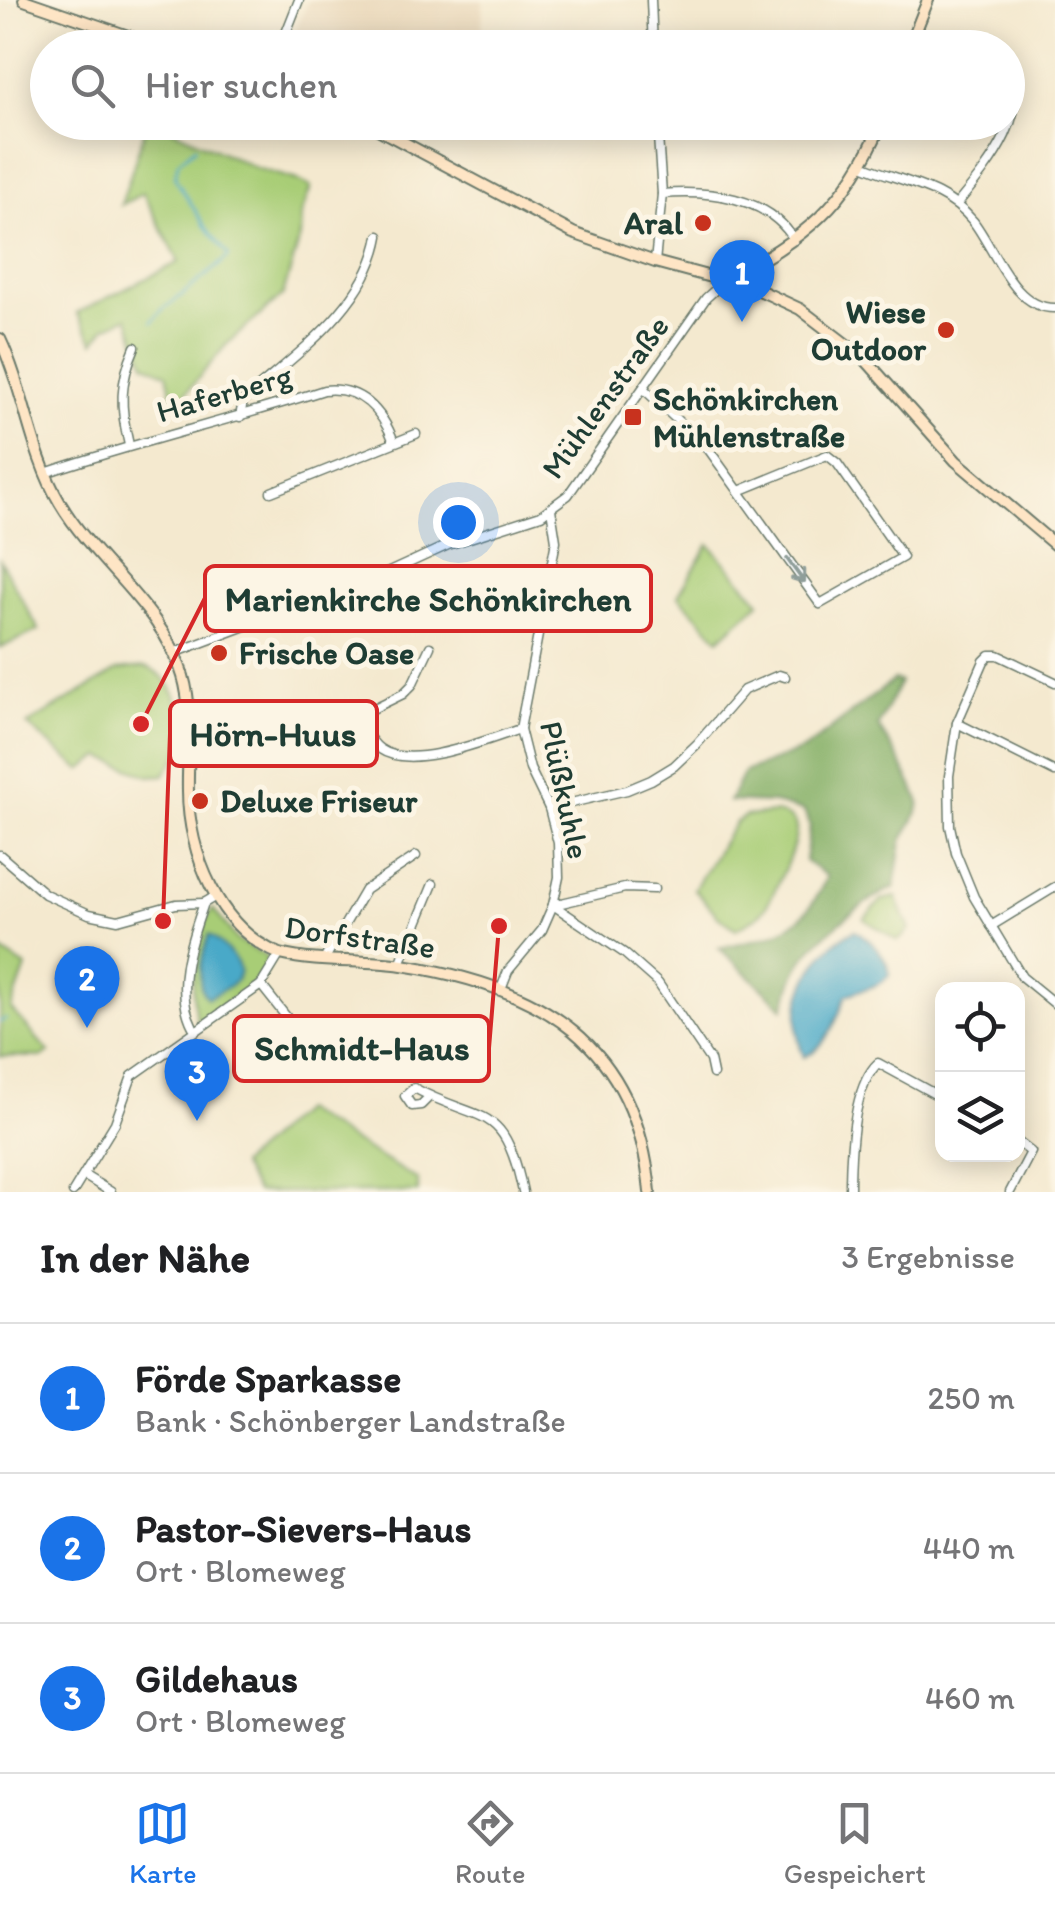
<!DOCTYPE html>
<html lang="de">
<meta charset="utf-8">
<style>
body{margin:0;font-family:Itim,sans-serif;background:#f6f6f6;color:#202124}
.controls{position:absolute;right:30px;bottom:30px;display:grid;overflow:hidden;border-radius:20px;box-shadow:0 5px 25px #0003}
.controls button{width:90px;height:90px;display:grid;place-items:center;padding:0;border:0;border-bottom:2px solid #e0e0e0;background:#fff;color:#202124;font:50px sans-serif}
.you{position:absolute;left:458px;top:522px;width:35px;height:35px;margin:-25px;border:8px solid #fff;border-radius:50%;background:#1a73e8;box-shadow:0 0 0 15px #1a73e833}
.badge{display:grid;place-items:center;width:65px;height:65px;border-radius:50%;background:#1a73e8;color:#fff;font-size:32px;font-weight:700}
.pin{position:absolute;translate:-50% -82px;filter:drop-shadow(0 2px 5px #0008)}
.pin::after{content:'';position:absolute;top:52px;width:35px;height:30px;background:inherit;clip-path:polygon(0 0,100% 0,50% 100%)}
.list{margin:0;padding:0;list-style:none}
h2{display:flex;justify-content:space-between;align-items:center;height:130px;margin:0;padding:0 40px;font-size:42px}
h2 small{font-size:32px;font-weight:400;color:#757577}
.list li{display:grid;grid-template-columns:65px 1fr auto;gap:30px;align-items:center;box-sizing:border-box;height:150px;padding:0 40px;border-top:2px solid #e0e0e0}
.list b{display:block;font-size:38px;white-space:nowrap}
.list p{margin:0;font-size:32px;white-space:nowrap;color:#757577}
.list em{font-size:32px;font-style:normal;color:#757577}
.icon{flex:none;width:55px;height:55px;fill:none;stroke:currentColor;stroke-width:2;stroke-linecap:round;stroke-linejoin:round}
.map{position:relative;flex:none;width:1055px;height:1192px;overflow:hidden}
.search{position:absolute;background:#fff;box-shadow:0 5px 25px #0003;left:30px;right:30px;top:30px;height:110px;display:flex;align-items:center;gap:25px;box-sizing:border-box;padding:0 35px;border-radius:55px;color:#757577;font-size:38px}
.sheet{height:580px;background:#fff}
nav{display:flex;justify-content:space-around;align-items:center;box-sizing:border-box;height:140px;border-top:2px solid #e0e0e0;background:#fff;font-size:28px;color:#757577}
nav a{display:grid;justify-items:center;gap:5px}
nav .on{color:#1a73e8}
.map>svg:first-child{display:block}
.built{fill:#ead8ba}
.green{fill:#a8cd76;stroke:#648555;stroke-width:2.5}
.forest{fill:#86b067;stroke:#52764e;stroke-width:2.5}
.water{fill:#49a9c8;stroke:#34737e;stroke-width:2.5}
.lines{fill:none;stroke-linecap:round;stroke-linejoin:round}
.stream{stroke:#49a9c8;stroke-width:2.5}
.street-casing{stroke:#6a796a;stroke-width:11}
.secondary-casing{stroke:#6a796a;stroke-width:14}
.street{stroke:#fff;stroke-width:8}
.secondary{stroke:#fee5c5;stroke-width:10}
.oneway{stroke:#8f9e9a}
.poi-dot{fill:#c8321e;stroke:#fcf5e5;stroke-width:4}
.labels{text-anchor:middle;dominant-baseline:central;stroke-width:10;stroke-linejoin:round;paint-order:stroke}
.poi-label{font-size:32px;font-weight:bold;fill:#1f3d34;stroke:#fcf5e5;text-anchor:start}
.street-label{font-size:32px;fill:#1f3d34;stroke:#fcf5e5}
.leader{fill:none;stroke:#d62828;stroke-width:4}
.callout-dot{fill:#d62828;stroke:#fcf5e5;stroke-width:4}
.callout{fill:#fcf5e5;stroke:#d62828;stroke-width:4}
.callout-label{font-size:35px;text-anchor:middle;font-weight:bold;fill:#1f3d34}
</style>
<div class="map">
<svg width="1055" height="1192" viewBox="0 0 1055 1192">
<rect width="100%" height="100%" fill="#fcf5e5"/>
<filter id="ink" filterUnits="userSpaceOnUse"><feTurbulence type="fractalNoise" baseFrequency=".01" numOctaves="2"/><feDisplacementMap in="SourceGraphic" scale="20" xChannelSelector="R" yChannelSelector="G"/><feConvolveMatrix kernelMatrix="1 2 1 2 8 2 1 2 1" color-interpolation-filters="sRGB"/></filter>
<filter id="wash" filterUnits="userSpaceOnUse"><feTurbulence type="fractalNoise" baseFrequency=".0048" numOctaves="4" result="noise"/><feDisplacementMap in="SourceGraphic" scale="40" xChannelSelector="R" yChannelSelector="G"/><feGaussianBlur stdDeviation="2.25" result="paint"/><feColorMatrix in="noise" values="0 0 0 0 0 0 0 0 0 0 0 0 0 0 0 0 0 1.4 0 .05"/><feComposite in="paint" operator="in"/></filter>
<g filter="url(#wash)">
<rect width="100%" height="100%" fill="#f4e9cf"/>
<!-- built -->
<polygon class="built" points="309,0 483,0 482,39 473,48 289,47"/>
<!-- green -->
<g class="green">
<polygon points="147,123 159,123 256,168 297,180 311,187 301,214 300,237 283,295 227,344 175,406 167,374 145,363 128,317 106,327 94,342 77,313 179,262 143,193 121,205"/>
<polygon points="709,544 760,602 719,639 678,595"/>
<polygon points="0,560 39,630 0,648"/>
<path d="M145 667C176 675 187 720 181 748 179 757 169 767 164 775L149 776 101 757 81 770 27 725 118 670Z"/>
<path d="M775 813C784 815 791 816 795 824 802 838 772 899 762 912 757 919 744 924 736 929L718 916 694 889 735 823 745 816Z"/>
<polygon points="896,897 910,930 898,941 864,919 882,900"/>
<path d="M213 909 238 941 266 956 268 966 259 980 198 1024C188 995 194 934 213 909Z"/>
<polygon points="0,950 26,967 11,1009 49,1052 43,1057 0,1056"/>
<polygon points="301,1110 418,1180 418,1192 256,1192 240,1165"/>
</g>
<!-- forest -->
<path class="forest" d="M894 680 900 682 878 726 899 759 920 802 918 812 902 841 895 887C865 900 812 940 797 970 791 981 788 996 784 1008L719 948C776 934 802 935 827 876L805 861 810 826 804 811 774 803 729 801 744 772 805 749Z"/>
<!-- water -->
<g class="water">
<path d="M855 930C871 940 886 955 890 974 877 990 863 987 846 996 837 1019 828 1046 804 1057 784 1011 811 950 855 930Z"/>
<path d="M209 935C218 940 225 948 232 956 253 978 225 990 207 998 193 983 203 953 209 935Z"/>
</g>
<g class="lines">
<!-- stream -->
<g class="stream">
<path d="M152 322C162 306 170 306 183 294 198 281 214 270 229 256L205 226 175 178 178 162 196 147"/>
<polyline points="0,1022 6,1019"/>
</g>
</g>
</g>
<g filter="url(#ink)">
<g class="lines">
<!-- street casing -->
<g class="street-casing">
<g id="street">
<polyline points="651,0 653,48"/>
<polyline points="280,48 299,0"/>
<path d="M862 165C901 182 945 187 973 221 995 249 1013 309 1055 308"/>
<path d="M662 194C706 190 769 196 794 240"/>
<path d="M957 204C990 164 1034 112 1008 58"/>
<polyline points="655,262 662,194 657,122"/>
<polyline points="644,389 709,450 820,604 903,557 837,463 827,455 739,491"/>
<path d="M240 417 243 401C294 355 366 308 379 236"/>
<path d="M129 445C120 408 119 383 135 347"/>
<path d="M45 473C137 442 232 420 324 390 360 386 382 410 394 442"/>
<polyline points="271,492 416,434"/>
<path d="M430 647 412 685 403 694 356 717C363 727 370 742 380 749 411 771 487 740 520 729"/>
<polyline points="174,653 387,573 448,545 541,515 568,495 706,298 726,280"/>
<polyline points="1055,682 998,655 990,655 984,661 957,723 949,776 950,826 956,853 974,897 1022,977 1055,1004"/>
<polyline points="957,723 1055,772"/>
<polyline points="549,808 627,790 651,780 674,766 697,744 744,690 779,675 785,677"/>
<polyline points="0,855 45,894 89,914 118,920 176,904 204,903"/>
<polyline points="553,905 624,953 658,983 710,1060 713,1074"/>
<polyline points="553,905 625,888 654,889"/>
<polyline points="991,926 1055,887"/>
<polyline points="324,960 365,890 416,856"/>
<polyline points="400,964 433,884"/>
<polyline points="261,985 323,1063 337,1070"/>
<polyline points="501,989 508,971 542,930 553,905 559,877 558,843 549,808 530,769 520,729 556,541 551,509"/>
<path d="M193 1027C173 989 191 940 204 903L216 896"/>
<path d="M430 1096 421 1105 412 1106 405 1096 414 1088C484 1125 504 1101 523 1192"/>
<polyline points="85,1176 111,1192"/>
<polyline points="73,1192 115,1123 132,1076 261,985 280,954"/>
<path d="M850 1192C850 1159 852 1087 878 1063L942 1098"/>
<polyline points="1010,1192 1031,1152 1018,1142"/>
</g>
</g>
<!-- secondary casing -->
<g class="secondary-casing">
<g id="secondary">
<polyline points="24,0 163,48"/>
<polyline points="909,48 928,0"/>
<polyline points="365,122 573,233 655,262 759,290 800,309 864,358 956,461 1055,545"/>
<path d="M726 280C804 238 847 206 882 122"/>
<path d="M0 339C25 392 30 452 60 503 96 564 163 607 183 676 194 713 187 753 188 791 188 853 219 930 280 954 320 964 362 959 402 965 540 986 637 1043 650 1192"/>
</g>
</g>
<!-- street -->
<use href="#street" class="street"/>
<!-- secondary -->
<use href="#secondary" class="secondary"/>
</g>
<!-- one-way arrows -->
<defs><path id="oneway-shaft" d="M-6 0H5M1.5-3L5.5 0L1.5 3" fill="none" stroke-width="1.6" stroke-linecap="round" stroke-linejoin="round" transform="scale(2.5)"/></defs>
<use class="oneway" href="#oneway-shaft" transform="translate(796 571) rotate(54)"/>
</g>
<!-- markers -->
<g class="poi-dot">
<circle cx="703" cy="223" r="10"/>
<circle cx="946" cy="330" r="10"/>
<rect x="623" y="407" width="20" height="20" rx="5"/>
<circle cx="219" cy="653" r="10"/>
<circle cx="200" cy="801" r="10"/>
</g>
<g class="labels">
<!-- poi labels -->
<g class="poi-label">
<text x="683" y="223" text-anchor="end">Aral</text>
<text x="926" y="312" text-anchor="end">Wiese<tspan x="926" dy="37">Outdoor</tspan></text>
<text x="653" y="399">Schönkirchen<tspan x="653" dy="37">Mühlenstraße</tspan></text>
<text x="239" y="653">Frische Oase</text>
<text x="220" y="801">Deluxe Friseur</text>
</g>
<!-- street labels -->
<g class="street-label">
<text transform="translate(224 393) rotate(-16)">Haferberg</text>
<text transform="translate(605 397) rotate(-54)">Mühlenstraße</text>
<text transform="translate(565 790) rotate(78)">Plüßkuhle</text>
<text transform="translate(360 937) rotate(8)">Dorfstraße</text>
</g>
</g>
<!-- callouts -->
<path class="leader" d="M141 724L205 598M163 921L170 734M499 926L489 1048"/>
<g class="callout-dot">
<circle cx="141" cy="724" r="10"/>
<circle cx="163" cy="921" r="10"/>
<circle cx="499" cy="926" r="10"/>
</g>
<g class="callout">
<rect x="205" y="566" width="446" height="65" rx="10"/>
<rect x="170" y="701" width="207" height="65" rx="10"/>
<rect x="234" y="1016" width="255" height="65" rx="10"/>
</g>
<g class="callout-label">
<text x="428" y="611">Marienkirche Schönkirchen</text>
<text x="273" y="746">Hörn-Huus</text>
<text x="362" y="1060">Schmidt-Haus</text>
</g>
</svg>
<div class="controls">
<button><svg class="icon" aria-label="locate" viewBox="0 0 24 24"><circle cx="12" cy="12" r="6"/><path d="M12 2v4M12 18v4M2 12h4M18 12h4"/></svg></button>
<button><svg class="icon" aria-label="layers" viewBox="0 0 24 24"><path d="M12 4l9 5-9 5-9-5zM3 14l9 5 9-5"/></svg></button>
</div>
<div class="you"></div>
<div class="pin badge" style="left:742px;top:322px">1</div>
<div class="pin badge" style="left:87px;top:1028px">2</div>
<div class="pin badge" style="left:197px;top:1121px">3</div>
<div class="search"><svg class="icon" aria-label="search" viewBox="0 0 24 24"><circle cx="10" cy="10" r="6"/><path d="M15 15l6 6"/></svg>Hier suchen</div>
</div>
<section class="sheet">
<h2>In der Nähe<small>3 Ergebnisse</small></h2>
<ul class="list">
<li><span class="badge">1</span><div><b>Förde Sparkasse</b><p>Bank · Schönberger Landstraße</p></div><em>250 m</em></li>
<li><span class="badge">2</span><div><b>Pastor-Sievers-Haus</b><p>Ort · Blomeweg</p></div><em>440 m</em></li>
<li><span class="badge">3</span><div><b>Gildehaus</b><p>Ort · Blomeweg</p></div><em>460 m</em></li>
</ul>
</section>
<nav>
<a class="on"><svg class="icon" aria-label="map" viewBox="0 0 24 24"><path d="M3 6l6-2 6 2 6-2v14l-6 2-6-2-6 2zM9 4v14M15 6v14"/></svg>Karte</a>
<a><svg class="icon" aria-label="directions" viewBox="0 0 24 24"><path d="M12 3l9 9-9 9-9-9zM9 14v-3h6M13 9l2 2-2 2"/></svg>Route</a>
<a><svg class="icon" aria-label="saved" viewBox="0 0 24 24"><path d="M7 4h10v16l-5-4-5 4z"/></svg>Gespeichert</a>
</nav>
